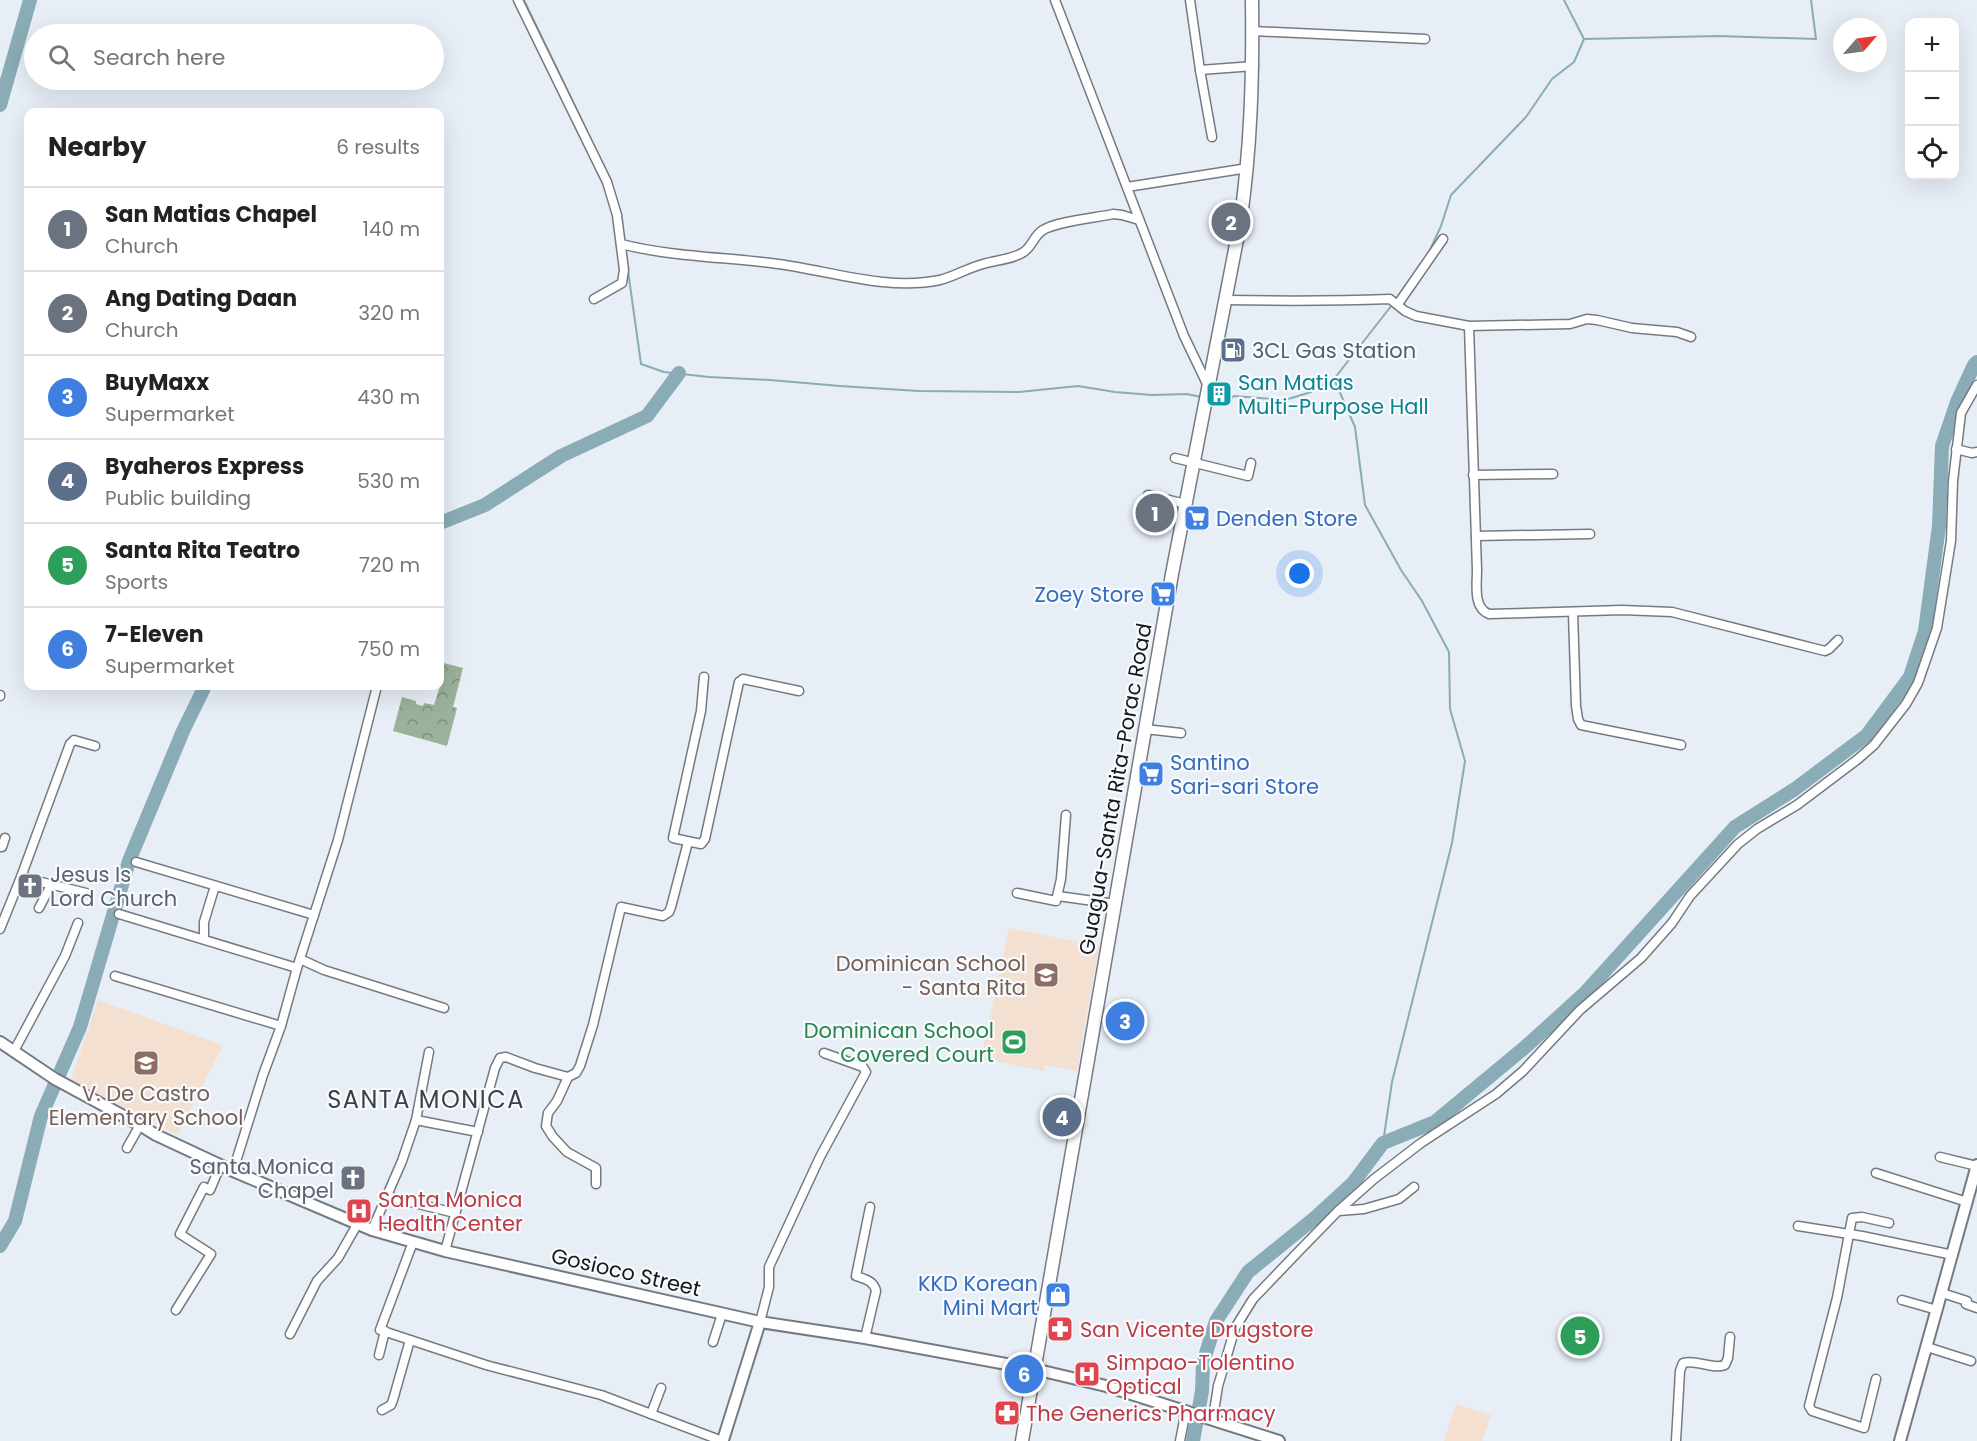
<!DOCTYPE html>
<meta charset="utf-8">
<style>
body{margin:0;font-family:Poppins,sans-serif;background:#f2f2f2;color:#222}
.controls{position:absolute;right:18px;top:18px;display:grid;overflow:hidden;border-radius:12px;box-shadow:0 6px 24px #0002}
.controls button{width:54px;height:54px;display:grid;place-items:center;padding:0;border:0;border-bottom:2px solid #e0e0e0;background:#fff;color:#222;font:30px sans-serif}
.compass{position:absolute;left:1833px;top:18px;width:54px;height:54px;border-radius:50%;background:#fff;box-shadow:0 6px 24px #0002;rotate:62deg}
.you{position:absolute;left:1300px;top:574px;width:21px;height:21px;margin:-15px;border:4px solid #fff;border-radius:50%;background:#1a73e8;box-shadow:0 0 0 9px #1a73e833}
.badge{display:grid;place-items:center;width:39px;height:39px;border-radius:50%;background:#5d5a26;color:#fff;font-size:20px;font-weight:700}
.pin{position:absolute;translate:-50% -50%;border:3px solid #fff;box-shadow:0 2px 6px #0006}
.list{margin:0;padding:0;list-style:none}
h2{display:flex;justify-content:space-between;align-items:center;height:78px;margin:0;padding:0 24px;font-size:26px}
h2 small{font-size:20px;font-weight:400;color:#767676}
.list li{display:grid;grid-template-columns:39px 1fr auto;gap:18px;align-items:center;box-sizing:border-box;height:84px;padding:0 24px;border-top:2px solid #e0e0e0}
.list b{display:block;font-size:22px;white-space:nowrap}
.list p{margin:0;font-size:20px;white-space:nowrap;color:#767676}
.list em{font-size:20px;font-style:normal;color:#767676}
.icon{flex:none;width:33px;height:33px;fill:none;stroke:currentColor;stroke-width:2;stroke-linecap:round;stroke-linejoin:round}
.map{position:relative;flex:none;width:1977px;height:1441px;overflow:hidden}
.search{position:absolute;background:#fff;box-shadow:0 6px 24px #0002;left:24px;top:24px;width:420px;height:66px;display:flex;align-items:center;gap:15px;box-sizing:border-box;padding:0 21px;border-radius:33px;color:#767676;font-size:22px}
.panel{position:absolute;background:#fff;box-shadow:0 6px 24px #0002;left:24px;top:108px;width:420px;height:582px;border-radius:12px}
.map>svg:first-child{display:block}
.education{fill:#f3e0d0}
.forest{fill:url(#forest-crowns)}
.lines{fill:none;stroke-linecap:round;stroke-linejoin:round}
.stream{stroke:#89acb7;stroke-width:2}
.river{stroke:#89acb7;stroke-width:14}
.minor-casing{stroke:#757a82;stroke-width:11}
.tertiary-casing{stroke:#757a82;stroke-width:14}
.secondary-casing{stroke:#757a82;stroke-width:15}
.minor{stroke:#fff;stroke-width:8}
.tertiary{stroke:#fff;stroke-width:10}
.secondary{stroke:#fff;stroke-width:12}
.labels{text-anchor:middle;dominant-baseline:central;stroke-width:4.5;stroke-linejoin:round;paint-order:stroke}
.service-label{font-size:21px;fill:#4e5e75;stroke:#f8fbfe;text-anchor:start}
.culture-label{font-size:21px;fill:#0d838f;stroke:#f8fbfe;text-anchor:start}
.shop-label{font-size:21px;fill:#366cbe;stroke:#f8fbfe;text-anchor:start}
.street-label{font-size:21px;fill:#15171a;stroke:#f8fbfe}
.worship-label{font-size:21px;fill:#5b616d;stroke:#f8fbfe;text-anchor:start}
.education-label{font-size:21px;fill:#785e54;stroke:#f8fbfe;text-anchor:end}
.leisure-label{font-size:21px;fill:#27864d;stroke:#f8fbfe;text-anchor:end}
.health-label{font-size:21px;fill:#be3a42;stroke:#f8fbfe;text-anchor:start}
.quarter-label{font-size:24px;letter-spacing:1.5px;fill:#3b4047;stroke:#f8fbfe}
</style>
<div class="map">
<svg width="1977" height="1441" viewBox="0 0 1977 1441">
<defs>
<pattern id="forest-crowns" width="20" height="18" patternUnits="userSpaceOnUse" patternTransform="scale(1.5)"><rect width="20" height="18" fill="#9ab19a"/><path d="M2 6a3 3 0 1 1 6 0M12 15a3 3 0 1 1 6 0" fill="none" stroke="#7c8f7d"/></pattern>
</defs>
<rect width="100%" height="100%" fill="#e7eef6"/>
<!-- education -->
<g class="education">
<polygon points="1009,928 1099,946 1077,1071 1045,1065 1044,1071 981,1058"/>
<polygon points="98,1000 223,1045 178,1135 71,1080"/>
<polygon points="1456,1404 1491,1415 1482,1441 1444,1441"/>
</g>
<!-- forest -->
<polygon class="forest" points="440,662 463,668 453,707 457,708 447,746 393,731 402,697 416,701 416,704 423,706 424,703 434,705 440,686"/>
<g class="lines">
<!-- stream -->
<g class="stream">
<polyline points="524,0 586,129"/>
<polyline points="1584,39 1718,36 1816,39 1811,0"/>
<polyline points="1429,252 1441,226 1451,195 1526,117 1552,79 1574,62 1584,39 1564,0"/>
<polyline points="628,271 641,364 664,372 709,377 770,380 840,386 919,391 1019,392 1078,386 1115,392 1152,395 1187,394 1201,397"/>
<polyline points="1397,298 1415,272"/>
<polyline points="1210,400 1227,401 1234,396 1285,400 1311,392 1334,379"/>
<polyline points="1383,1143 1392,1082 1452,843 1465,761 1450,709 1449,652 1422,601 1401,570 1365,505 1355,427 1334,379 1392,305"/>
</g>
<!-- river -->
<g class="river">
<polyline points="0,105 30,0"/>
<polyline points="440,523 485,505 561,456 647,416 679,373"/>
<polyline points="0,1246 15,1221 41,1116 80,1027 129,861 183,731 205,686"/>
<polyline points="1193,1441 1202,1391 1203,1363 1216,1321 1248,1272 1316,1217 1353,1183 1383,1143 1435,1122 1523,1049 1585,993 1735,827 1795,789 1867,735 1910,677 1925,631 1939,526 1942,446 1957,402 1974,365 1977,362"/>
</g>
<!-- minor casing -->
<g class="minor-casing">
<g id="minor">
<polyline points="518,0 607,182 617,215 624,270 622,283 594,299"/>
<polyline points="1055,0 1184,336 1209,388"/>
<polyline points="1190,0 1200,70 1212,137"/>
<polyline points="1253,31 1425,39"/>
<polyline points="1200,70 1254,66"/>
<polyline points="1127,187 1248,168"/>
<path d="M621 244C672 257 726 257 778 264 831 271 887 291 940 280 955 276 968 268 983 264 995 260 1010 260 1022 253 1032 248 1033 236 1043 230 1058 221 1095 218 1113 214L1122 215 1139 220"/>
<path d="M1226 300C1281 301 1335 301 1390 299L1405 311 1416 316 1469 326 1570 324 1587 319 1597 320 1632 328 1677 332 1691 337"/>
<polyline points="1398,304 1443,239"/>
<path d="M1469 326 1477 570C1477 585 1473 608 1489 614L1622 610 1672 612 1825 651 1829 649 1838 640"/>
<polyline points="1956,449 1972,453 1977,452"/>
<polyline points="1175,458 1248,476 1251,463"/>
<polyline points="1473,475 1553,474"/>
<polyline points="1148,495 1186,504"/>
<polyline points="1476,536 1590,534"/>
<polyline points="1573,613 1576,706 1578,719 1581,725 1681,745"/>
<polyline points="704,677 701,711 673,838 701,844 705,839 739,682 743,679 799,691"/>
<polyline points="0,695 0,696"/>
<polyline points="1145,729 1181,733"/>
<polyline points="0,847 2,847 5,838"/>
<polyline points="136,862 314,915"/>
<polyline points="21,877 86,893"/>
<polyline points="1017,893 1056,901 1061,879 1066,815"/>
<polyline points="1058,896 1115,904"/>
<polyline points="39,908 51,885"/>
<polyline points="119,914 297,968"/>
<polyline points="0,929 21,877 70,744 74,740 95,746"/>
<polyline points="204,939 204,922 215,886"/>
<polyline points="300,959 324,970 444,1008"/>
<polyline points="115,976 281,1026"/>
<polyline points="14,1051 65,956 78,923"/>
<polyline points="416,1120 429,1052"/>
<polyline points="127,1148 140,1125"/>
<polyline points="1940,1157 1977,1166"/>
<polyline points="233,1171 263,1075 281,1026 297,968 338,840 377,686"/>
<polyline points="1876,1173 1967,1202"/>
<polyline points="596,1184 596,1168 567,1152 553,1137 546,1126 548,1113 557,1101 568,1077 576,1073 580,1066 593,1025 621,907 663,916 669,912 671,907 688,842"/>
<polyline points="386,1196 455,1213"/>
<polyline points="1339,1211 1364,1209 1399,1199 1414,1187"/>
<polyline points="1798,1226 1862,1236 1953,1255"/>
<polyline points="372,1230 402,1161 416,1120 478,1132"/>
<polyline points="413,1242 380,1330 486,1365 601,1395 717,1439"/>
<polyline points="445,1251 495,1068 500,1058 506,1057 535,1068 568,1077"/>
<polyline points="1942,1293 1967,1301 1966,1304 1977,1308"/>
<polyline points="1902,1300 1937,1310"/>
<polyline points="176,1310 211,1254 180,1234 204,1187 210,1190 221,1164"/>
<polyline points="760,1322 769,1287 769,1267 820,1157 866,1072 863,1067 824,1053"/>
<polyline points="290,1334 317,1281 338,1258 358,1223"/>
<path d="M865 1338 876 1291C874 1281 865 1279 856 1276L870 1207"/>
<polyline points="713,1342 722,1314"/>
<polyline points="1927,1347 1971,1361"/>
<polyline points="379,1355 385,1331"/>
<polyline points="1876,1379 1864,1428 1812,1411 1809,1406 1837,1298 1852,1218 1862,1217 1889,1223"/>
<polyline points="382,1410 391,1405 393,1400 410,1340"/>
<polyline points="651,1414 661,1388"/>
<polyline points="1213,1418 1218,1386 1235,1328 1253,1299 1298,1252 1338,1211 1374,1179 1421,1143 1496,1094 1523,1071 1580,1010 1641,958 1672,923 1690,896 1738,844 1757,829 1797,805 1858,759 1874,745 1906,704 1918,683 1937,628 1951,541 1953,481 1961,413 1977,385"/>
<polyline points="1180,1441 1186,1410"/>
<path d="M1676 1441 1680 1371 1683 1363C1697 1359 1711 1370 1725 1365L1728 1358 1730 1337"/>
</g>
</g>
<!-- tertiary casing -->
<g class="tertiary-casing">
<g id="tertiary">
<polyline points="0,1042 55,1079 140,1125 156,1135 233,1171 372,1230 445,1251 760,1322 865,1338 1034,1369 1106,1386 1279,1441"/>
<polyline points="723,1440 760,1322"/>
<polyline points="1900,1441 1977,1165"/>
</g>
</g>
<!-- secondary casing -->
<g class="secondary-casing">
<path id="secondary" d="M1022 1441 1172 574 1240 224C1251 148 1253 77 1252 0"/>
</g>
<!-- minor -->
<use href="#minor" class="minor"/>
<!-- tertiary -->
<use href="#tertiary" class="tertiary"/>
<!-- secondary -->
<use href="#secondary" class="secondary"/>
</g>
<!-- icons -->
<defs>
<g id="fuel-square" transform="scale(1.35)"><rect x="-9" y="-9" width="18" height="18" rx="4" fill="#5c6f8a" stroke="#f8fbfe"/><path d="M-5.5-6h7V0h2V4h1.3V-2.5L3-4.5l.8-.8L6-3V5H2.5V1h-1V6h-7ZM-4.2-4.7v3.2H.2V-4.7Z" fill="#fff"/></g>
<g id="building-square" transform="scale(1.35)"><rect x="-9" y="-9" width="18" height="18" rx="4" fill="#0f9aa8" stroke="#f8fbfe"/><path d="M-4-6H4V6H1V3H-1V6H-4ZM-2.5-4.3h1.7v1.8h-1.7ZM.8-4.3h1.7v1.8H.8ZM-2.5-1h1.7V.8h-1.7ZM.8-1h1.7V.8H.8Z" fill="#fff"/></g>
<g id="supermarket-square" transform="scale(1.35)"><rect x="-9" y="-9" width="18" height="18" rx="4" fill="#3f7fe0" stroke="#f8fbfe"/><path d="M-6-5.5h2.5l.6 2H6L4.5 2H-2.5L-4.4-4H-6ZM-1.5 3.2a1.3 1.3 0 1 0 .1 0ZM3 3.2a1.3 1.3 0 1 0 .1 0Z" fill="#fff"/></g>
<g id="church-square" transform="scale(1.35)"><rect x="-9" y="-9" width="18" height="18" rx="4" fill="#6b7280" stroke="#f8fbfe"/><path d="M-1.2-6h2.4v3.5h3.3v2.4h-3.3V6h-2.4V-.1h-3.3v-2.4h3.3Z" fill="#fff"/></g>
<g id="school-square" transform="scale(1.35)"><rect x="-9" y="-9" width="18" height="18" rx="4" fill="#8d6e63" stroke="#f8fbfe"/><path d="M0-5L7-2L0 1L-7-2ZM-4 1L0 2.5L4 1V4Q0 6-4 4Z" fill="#fff"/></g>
<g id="stadium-square" transform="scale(1.35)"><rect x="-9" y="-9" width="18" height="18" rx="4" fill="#2e9e5b" stroke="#f8fbfe"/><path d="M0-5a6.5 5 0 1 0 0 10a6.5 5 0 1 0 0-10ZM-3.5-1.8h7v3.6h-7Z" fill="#fff"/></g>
<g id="hospital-square" transform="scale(1.35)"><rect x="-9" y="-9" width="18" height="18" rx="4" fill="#e0444e" stroke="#f8fbfe"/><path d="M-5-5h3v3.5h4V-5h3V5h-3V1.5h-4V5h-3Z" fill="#fff"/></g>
<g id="shop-square" transform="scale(1.35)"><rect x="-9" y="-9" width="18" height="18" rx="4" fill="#3f7fe0" stroke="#f8fbfe"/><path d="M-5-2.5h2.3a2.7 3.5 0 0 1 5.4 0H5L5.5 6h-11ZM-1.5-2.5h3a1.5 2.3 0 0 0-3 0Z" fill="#fff"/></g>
<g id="pharmacy-square" transform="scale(1.35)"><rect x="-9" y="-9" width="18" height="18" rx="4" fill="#e0444e" stroke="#f8fbfe"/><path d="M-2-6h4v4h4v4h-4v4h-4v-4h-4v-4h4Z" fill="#fff"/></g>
</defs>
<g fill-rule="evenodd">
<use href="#fuel-square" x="1233" y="350"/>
<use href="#building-square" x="1219" y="394"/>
<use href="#supermarket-square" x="1197" y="518"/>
<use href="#supermarket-square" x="1163" y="594"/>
<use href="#supermarket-square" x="1151" y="774"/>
<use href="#church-square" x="30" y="886"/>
<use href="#school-square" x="1046" y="975"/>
<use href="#stadium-square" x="1014" y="1042"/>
<use href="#school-square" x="146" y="1063"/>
<use href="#church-square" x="353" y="1178"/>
<use href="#hospital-square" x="359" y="1211"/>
<use href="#shop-square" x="1058" y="1295"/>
<use href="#pharmacy-square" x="1060" y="1329"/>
<use href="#hospital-square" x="1087" y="1374"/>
<use href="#pharmacy-square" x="1007" y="1413"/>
</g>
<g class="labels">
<!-- service labels -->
<g class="service-label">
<text x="1252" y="350">3CL Gas Station</text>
</g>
<!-- culture labels -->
<g class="culture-label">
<text x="1238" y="382">San Matias<tspan x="1238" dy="24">Multi-Purpose Hall</tspan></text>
</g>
<!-- shop labels -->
<g class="shop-label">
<text x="1216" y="518">Denden Store</text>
<text x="1144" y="594" text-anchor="end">Zoey Store</text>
<text x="1170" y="762">Santino<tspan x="1170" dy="24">Sari-sari Store</tspan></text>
<text x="1038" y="1283" text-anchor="end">KKD Korean<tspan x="1038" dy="24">Mini Mart</tspan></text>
</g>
<!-- street labels -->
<g class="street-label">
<text transform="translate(1115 789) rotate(-80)">Guagua-Santa Rita-Porac Road</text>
<text transform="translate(626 1272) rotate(13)">Gosioco Street</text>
</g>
<!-- worship labels -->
<g class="worship-label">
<text x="50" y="874">Jesus Is<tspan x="50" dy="24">Lord Church</tspan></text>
<text x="334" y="1166" text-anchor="end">Santa Monica<tspan x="334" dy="24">Chapel</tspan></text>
</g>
<!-- education labels -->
<g class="education-label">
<text x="1026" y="963">Dominican School<tspan x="1026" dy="24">- Santa Rita</tspan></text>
<text x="146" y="1093" text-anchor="middle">V. De Castro<tspan x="146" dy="24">Elementary School</tspan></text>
</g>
<!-- leisure labels -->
<g class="leisure-label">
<text x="994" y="1030">Dominican School<tspan x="994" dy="24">Covered Court</tspan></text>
</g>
<!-- health labels -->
<g class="health-label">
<text x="378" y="1199">Santa Monica<tspan x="378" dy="24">Health Center</tspan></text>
<text x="1080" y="1329">San Vicente Drugstore</text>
<text x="1106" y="1362">Simpao-Tolentino<tspan x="1106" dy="24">Optical</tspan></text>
<text x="1026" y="1413">The Generics Pharmacy</text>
</g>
<!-- quarter labels -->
<g class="quarter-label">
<text x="426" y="1099">SANTA MONICA</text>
</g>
</g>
</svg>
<div class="controls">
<button>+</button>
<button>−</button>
<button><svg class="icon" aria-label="locate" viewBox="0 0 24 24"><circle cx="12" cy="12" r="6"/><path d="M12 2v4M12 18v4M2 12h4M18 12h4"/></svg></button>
</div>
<svg class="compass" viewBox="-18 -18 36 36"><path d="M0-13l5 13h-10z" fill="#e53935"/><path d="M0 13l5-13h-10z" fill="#767676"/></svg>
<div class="you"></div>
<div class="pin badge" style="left:1155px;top:513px;background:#6b7280">1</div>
<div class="pin badge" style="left:1231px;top:222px;background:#6b7280">2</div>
<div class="pin badge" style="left:1125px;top:1021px;background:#3f7fe0">3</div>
<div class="pin badge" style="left:1062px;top:1117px;background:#5c6f8a">4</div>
<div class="pin badge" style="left:1580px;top:1336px;background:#2e9e5b">5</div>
<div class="pin badge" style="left:1024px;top:1374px;background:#3f7fe0">6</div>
<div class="search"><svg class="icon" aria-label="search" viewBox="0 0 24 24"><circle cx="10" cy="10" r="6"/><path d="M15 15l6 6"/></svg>Search here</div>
<section class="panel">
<h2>Nearby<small>6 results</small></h2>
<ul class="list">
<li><span class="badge" style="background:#6b7280">1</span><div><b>San Matias Chapel</b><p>Church</p></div><em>140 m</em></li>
<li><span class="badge" style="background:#6b7280">2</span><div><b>Ang Dating Daan</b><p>Church</p></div><em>320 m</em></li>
<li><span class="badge" style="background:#3f7fe0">3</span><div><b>BuyMaxx</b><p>Supermarket</p></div><em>430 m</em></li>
<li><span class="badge" style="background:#5c6f8a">4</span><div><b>Byaheros Express</b><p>Public building</p></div><em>530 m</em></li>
<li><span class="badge" style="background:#2e9e5b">5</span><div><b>Santa Rita Teatro</b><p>Sports</p></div><em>720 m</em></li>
<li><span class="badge" style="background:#3f7fe0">6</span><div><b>7-Eleven</b><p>Supermarket</p></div><em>750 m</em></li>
</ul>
</section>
</div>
